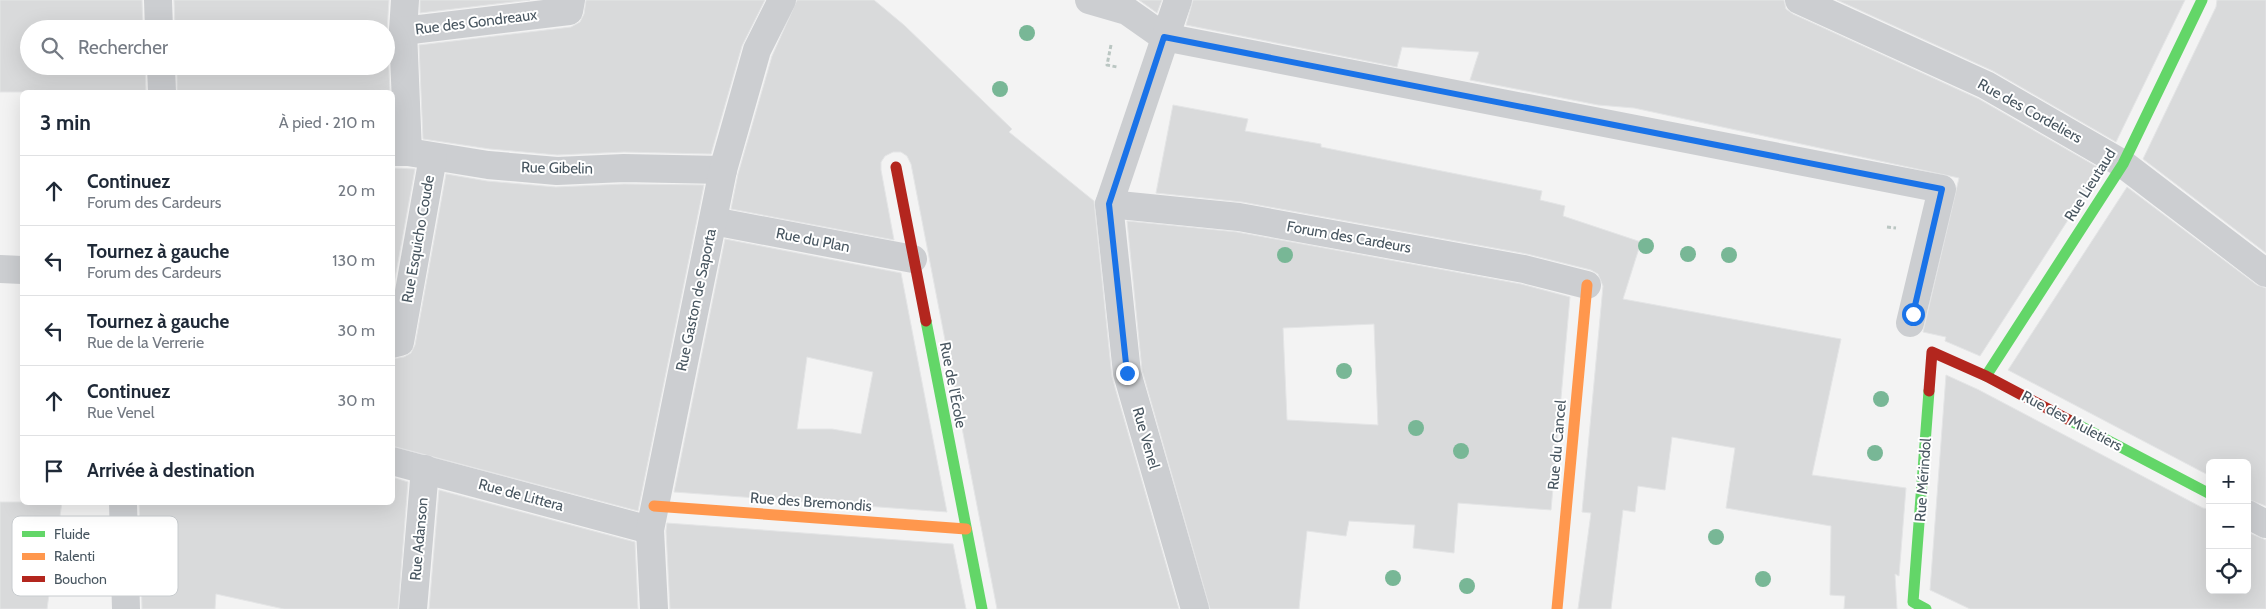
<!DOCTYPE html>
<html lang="fr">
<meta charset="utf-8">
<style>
body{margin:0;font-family:Cabin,sans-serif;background:#f6f6f7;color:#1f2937}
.controls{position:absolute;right:15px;bottom:15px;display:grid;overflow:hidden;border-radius:8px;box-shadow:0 5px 20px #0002}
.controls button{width:45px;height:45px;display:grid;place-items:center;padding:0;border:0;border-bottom:1px solid #e0e1e3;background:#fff;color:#1f2937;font:25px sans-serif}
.stop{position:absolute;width:15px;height:15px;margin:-11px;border:4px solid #1a73e8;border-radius:50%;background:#fff}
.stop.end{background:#1a73e8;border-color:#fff;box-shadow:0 1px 5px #0008}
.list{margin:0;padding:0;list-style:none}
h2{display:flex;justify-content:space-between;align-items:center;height:65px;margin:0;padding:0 20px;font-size:21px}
h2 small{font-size:16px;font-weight:400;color:#747a83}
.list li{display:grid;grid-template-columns:32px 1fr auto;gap:15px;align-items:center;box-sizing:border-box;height:70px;padding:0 20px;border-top:1px solid #e0e1e3}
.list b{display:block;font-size:19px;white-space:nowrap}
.list p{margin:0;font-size:16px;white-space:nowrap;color:#747a83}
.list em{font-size:16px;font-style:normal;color:#747a83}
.icon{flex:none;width:28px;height:28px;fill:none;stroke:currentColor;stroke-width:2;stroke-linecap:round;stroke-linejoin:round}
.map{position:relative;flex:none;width:2266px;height:609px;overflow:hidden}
.search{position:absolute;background:#fff;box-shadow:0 5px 20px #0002;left:20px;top:20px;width:375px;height:55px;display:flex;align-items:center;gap:12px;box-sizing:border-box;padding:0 18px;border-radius:28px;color:#747a83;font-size:19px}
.panel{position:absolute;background:#fff;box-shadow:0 5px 20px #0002;left:20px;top:90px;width:375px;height:415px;border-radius:8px}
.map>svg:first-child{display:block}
.building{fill:#d9dadb;stroke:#e4e5e6;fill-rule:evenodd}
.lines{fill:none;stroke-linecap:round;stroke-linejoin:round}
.path{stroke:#bac6c2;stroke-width:3;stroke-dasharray:4 2.5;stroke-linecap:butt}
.street{stroke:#ccced1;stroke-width:28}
.fast{stroke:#63d668;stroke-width:11}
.slow{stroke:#ff974d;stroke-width:11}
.jam{stroke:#b3261e;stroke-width:11}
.tree{fill:#78b796}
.route{stroke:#1a73e8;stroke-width:6}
.labels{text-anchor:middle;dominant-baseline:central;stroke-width:4;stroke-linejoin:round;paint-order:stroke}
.street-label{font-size:15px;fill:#485660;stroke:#fff}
.key{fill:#fff;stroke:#c8cccf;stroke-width:1}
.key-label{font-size:14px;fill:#485660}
</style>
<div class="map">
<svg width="2266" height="609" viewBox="0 0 2266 609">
<rect width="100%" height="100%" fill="#f3f3f3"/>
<!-- building -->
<g class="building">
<polygon points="0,0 142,0 143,29 29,29 29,66 145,66 146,92 0,92"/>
<polygon points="174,0 389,0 387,32 390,92 177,92 177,66 386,66 386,29 175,29"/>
<polygon points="420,0 530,0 420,13"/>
<polygon points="586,0 765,0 742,46 711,154 624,152 557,155 490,149 423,139 419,45 571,27 580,22 584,14"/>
<polygon points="797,0 874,0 904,25 1012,129 1009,132 1094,201 1112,377 1179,609 997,609 911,164 907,156 901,152 893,152 885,156 881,162 881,170 894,240 731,209 738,174 772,56"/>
<polygon points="1139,0 1162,0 1157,13"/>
<polygon points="1193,0 1784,0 1786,9 1793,14 1979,99 2101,169 1980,356 1945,341 1946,337 1923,332 1959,178 1634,108 1598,105 1470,80 1479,52 1402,47 1397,67 1186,25"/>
<polygon points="1837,0 2185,0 2116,142 1993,71"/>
<polygon points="2217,0 2266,0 2266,253 2143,159 2216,7"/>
<polygon points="1173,105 1248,119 1245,131 1321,144 1321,147 1542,191 1540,200 1565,206 1563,216 1641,242 1623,299 1841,339 1812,475 1906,488 1899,576 1895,574 1897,609 1844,609 1845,596 1830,595 1831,526 1726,508 1735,448 1672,437 1665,490 1638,486 1635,512 1623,510 1611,609 1578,609 1591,513 1582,512 1603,286 1598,274 1591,270 1527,254 1242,202 1156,193"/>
<polygon points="392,168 415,169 392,295"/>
<polygon points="446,174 487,181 556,187 624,184 704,185 638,511 392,446 392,359 404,357 411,353 415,345"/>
<polygon points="2127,187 2257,285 2266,288 2266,506 2247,499 2247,463 2210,463 2210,476 2008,370"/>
<path d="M1127 221 1237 232 1521 284 1570 297 1551 510 1458 503 1454 553 1413 548 1415 525 1349 521 1346 536 1307 531 1299 609H1210L1142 370ZM1374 324 1378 425 1287 420 1283 328Z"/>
<path d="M725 239 901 273 947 512 674 492ZM807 357 873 372 861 434 832 429H797Z"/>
<polygon points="1946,375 1979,390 2203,508 2210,509 2210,590 2247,590 2247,532 2266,540 2266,609 1970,609 1930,590"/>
<polygon points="392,477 408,482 398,609 284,609 216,594 215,609 142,609 139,502 392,502"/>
<polygon points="439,490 635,542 638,609 429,609"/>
<polygon points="0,502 62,502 47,609 0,609"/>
<polygon points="667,523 953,544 966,609 670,609 666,531"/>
</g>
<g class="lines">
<!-- path -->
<g class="path">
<polyline points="1111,45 1107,65 1117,67"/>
<polyline points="1887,227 1896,228"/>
</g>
<!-- street -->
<g class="street">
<polyline points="158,0 159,29"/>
<polyline points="405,0 403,31 408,152"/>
<polyline points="1089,0 1127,11 1164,37 1942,189 1910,323"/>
<polyline points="1178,0 1109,204 1127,373 1195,609"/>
<polyline points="1799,0 1986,85 2123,164 2266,273"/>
<polyline points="403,31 569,11 571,0"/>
<polyline points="161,66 162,92"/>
<polyline points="392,152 408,152 488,165 557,171 624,168 723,170"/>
<polyline points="1109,204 1239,217 1524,269 1587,285"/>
<polyline points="713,221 913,259"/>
<polyline points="0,269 22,270"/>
<polyline points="392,344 400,342 433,157"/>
<polyline points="392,461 650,530"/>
<polyline points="123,502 126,609"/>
<polyline points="2247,514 2266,524"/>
<polyline points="413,609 425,469"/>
<polyline points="654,609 650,530 723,170 757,50 782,0"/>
</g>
<!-- fast -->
<g class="fast">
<polyline points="926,321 982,609"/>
<polyline points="1986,376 2123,164 2202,0"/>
<polyline points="2069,420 2210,494"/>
<polyline points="1926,609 1913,602 1929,391"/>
</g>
<!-- slow -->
<g class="slow">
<polyline points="654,506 966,529"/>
<polyline points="1557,609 1587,285"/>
</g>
<!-- jam -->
<g class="jam">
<polyline points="896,167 926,321"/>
<polyline points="1929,391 1932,352 1986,376 2069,420"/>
</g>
</g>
<!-- trees -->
<g class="tree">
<circle cx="1027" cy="33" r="8"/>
<circle cx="1000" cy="89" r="8"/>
<circle cx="1646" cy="246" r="8"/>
<circle cx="1688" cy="254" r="8"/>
<circle cx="1285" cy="255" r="8"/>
<circle cx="1729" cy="255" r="8"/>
<circle cx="1344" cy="371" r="8"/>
<circle cx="1881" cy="399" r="8"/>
<circle cx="1416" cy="428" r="8"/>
<circle cx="1461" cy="451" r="8"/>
<circle cx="1875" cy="453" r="8"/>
<circle cx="1716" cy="537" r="8"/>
<circle cx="1393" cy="578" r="8"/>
<circle cx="1763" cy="579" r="8"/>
<circle cx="1467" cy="586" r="8"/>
</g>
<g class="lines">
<!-- route -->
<polyline class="route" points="1127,373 1109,204 1164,37 1942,189 1913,314"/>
</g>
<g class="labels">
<!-- street labels -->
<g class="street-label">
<text transform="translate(476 22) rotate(-7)">Rue des Gondreaux</text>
<text transform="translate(2030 111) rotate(29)">Rue des Cordeliers</text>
<text transform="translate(557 168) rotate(1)">Rue Gibelin</text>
<text transform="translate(2090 185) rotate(-58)">Rue Lieutaud</text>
<text transform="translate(1349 237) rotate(10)">Forum des Cardeurs</text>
<text transform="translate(418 239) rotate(-80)">Rue Esquicho Coude</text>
<text transform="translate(813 240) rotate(11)">Rue du Plan</text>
<text transform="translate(696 300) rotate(-78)">Rue Gaston de Saporta</text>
<text transform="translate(953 385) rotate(79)">Rue de l'École</text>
<text transform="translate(2072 421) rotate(28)">Rue des Muletiers</text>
<text transform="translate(1146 438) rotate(74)">Rue Venel</text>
<text transform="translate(1557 445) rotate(-85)">Rue du Cancel</text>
<text transform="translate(1923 480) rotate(-86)">Rue Mérindol</text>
<text transform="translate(521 495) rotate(15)">Rue de Littera</text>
<text transform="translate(811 502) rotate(4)">Rue des Bremondis</text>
<text transform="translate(419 539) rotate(-85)">Rue Adanson</text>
</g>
</g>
<!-- legend -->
<rect x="12" y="516" width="166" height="80" rx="8" class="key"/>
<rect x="22" y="531" width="23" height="6" fill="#63d668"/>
<rect x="22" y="553" width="23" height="7" fill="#ff974d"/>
<rect x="22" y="576" width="23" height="6" fill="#b3261e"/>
<g class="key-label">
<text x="54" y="539">Fluide</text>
<text x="54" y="561">Ralenti</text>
<text x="54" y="584">Bouchon</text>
</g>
</svg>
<div class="controls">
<button>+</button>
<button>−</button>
<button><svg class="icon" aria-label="locate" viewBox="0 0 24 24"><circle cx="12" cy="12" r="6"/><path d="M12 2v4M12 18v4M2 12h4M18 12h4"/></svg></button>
</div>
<div class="stop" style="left:1913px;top:314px"></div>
<div class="stop end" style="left:1127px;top:373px"></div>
<div class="search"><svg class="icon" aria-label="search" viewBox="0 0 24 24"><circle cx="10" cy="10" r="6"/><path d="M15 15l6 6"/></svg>Rechercher</div>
<section class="panel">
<h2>3 min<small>À pied · 210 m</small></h2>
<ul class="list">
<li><svg class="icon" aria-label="ahead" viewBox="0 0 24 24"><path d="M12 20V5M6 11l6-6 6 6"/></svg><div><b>Continuez</b><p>Forum des Cardeurs</p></div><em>20 m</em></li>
<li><svg class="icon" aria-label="left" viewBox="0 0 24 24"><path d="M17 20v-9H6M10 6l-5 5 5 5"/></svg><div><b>Tournez à gauche</b><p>Forum des Cardeurs</p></div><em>130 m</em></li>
<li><svg class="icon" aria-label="left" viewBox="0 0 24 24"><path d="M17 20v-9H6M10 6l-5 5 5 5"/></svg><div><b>Tournez à gauche</b><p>Rue de la Verrerie</p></div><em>30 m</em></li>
<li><svg class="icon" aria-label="ahead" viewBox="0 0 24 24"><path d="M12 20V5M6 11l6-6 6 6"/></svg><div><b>Continuez</b><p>Rue Venel</p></div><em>30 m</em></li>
<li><svg class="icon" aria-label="arrive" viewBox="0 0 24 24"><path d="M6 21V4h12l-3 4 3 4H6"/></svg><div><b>Arrivée à destination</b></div></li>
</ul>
</section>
</div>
